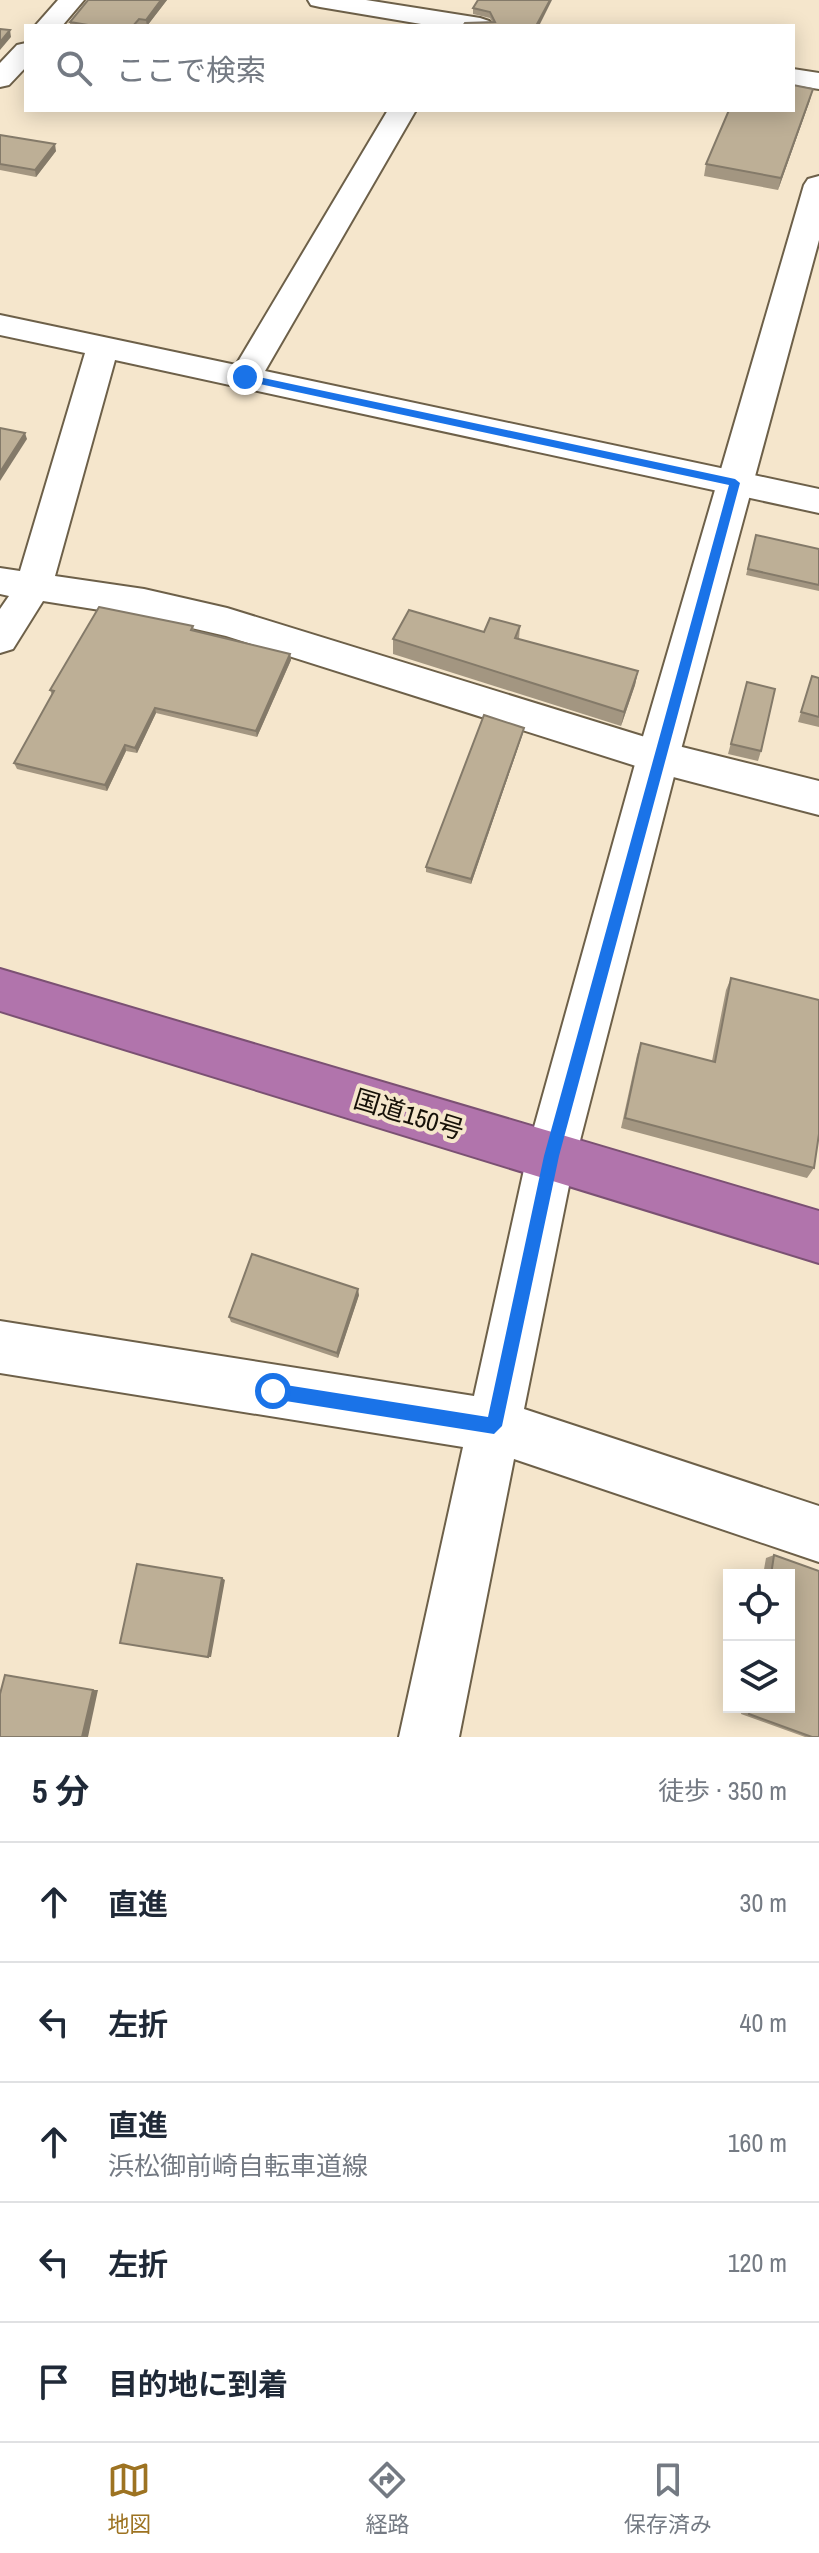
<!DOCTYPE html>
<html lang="ja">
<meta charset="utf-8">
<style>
body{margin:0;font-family:"Archivo Narrow","Noto Sans JP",sans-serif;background:#f2f2f3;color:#1f2937}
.controls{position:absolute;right:24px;bottom:24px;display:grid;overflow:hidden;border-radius:0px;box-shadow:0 4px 20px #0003}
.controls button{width:72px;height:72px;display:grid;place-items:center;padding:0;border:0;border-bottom:2px solid #e0e1e3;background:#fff;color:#1f2937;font:40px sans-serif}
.stop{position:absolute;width:24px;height:24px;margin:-18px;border:6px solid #1a73e8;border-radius:50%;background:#fff}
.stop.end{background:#1a73e8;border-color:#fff;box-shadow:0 2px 8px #0008}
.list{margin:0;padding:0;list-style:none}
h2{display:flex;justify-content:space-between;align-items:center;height:104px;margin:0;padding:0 32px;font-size:34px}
h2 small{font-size:26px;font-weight:400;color:#747a83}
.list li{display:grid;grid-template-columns:52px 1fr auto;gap:24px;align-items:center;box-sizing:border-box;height:120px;padding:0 32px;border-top:2px solid #e0e1e3}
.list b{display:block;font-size:30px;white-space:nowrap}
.list p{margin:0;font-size:26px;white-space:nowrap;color:#747a83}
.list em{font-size:26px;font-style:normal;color:#747a83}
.icon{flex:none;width:44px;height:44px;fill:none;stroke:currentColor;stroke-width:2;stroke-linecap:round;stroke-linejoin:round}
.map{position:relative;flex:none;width:819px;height:1737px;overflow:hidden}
.search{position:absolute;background:#fff;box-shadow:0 4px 20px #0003;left:24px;right:24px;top:24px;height:88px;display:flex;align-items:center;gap:20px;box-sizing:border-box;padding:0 28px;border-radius:0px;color:#747a83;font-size:30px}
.sheet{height:704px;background:#fff}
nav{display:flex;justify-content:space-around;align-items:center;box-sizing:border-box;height:112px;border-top:2px solid #e0e1e3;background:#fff;font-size:22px;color:#747a83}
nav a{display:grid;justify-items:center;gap:4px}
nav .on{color:#9d7322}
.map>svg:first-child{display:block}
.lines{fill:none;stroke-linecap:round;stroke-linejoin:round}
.street-casing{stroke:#6d6049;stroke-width:4}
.secondary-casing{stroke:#6d6049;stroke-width:4}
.highway-casing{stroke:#7b5173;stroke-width:4}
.street{fill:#fff;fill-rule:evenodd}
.secondary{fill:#fff;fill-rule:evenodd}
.highway{fill:#b174ac;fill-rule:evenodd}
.wall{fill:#a39681}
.shaded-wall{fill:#847a69}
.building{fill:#bdaf96;stroke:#847a69;stroke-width:2}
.route{fill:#1a73e8}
.labels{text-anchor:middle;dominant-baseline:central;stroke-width:8;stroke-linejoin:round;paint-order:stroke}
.street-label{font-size:26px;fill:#161108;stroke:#f5e6cc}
</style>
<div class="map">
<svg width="819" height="1737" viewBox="0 0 819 1737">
<rect width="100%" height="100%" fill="#f5e6cc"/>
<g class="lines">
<!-- street casing -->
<g class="street-casing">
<g id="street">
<polygon points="58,0 84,0 62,26 35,26"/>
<polygon points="308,0 366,0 480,18 489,21 493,26 433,26 320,7 311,5"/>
<polygon points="26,43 26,67 9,85 0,87 0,63 17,45"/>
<polygon points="793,69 819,73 819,89 793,85"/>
<polygon points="388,110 416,110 265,371 819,489 819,513 115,360 55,576 144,589 227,608 658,741 819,781 819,815 658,773 226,636 144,617 43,601 13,649 0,653 0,609 9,596 0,594 0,568 20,571 85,353 0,335 0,315 236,365"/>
<polygon points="551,1133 568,1140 575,1156 524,1409 819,1506 819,1562 514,1459 459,1737 399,1737 463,1447 0,1373 0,1321 474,1396 527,1156 534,1140"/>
</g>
</g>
<!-- secondary casing -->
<g class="secondary-casing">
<polygon id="secondary" points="819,176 819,240 679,757 576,1156 569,1173 551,1180 533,1173 526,1156 637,757 804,185 808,179"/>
</g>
<!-- highway casing -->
<g class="highway-casing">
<polygon id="highway" points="0,969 819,1211 819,1263 0,1011"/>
</g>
<!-- street -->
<use href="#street" class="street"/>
<!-- secondary -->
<use href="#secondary" class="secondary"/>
<!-- highway -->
<use href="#highway" class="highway"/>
</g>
<!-- wall -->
<g class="wall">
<polygon points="88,0 167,0 147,26 140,25 139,26 70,26 70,22"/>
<polygon points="473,8 539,26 492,22 490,18 473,14"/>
<polygon points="810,100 778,190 704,176 706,164"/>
<polygon points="0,135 56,151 36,177 0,170"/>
<polygon points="756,535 819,549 819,591 746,575"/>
<polygon points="193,626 194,631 290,654 291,660 257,737 156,713 137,753 126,751 107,791 17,769 14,763 52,695 50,690"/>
<polygon points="520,626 519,639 638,671 635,685 621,726 393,654 393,639 484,632"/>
<polygon points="812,676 819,678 819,727 798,722"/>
<polygon points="747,682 761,751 758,761 728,754"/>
<polygon points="524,728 523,733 471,884 426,872 426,867"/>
<polygon points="731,978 814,1168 807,1178 621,1128 637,1055 641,1043 712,1061 726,990"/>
<polygon points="359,1295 338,1358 231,1322 229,1317"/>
<polygon points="774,1555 819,1571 819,1737 805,1737 741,1714 742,1707 789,1707 789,1575 763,1575 766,1558"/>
</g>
<!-- shaded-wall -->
<g class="shaded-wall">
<polygon points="161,0 167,0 147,26 146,20"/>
<polygon points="550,0 552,0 539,26 536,26"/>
<polygon points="10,30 11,37 0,50 0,42"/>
<polygon points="813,89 810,100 778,190 781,178"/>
<polygon points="55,144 56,151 36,177 35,170"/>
<polygon points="25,433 27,439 0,481 0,472"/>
<polygon points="290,654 291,660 257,737 256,731"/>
<polygon points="638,671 635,685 621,726 624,712"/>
<polygon points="155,708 156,713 137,753 135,748"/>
<polygon points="524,728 523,733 471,884 471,879"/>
<polygon points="125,745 126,751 107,791 105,785"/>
<polygon points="358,1289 359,1295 338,1358 337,1353"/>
<polygon points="222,1578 225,1580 211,1657 208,1657"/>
<polygon points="93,1690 98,1690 88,1737 82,1737"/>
</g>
<!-- building -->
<g class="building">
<polygon points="88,0 161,0 146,20 139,19 133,26 94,26 70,22"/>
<polygon points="478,0 550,0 536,26 463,26 465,23 495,22 490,12 473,8"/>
<polygon points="0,29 10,30 0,42"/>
<polygon points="793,85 813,89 781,178 706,164 729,110 793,110"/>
<polygon points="0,135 55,144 35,170 0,164"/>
<polygon points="0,428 25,433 0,472"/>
<polygon points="756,535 819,549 819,585 748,569"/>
<polygon points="99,607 193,626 191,630 290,654 256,731 155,708 135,748 125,745 105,785 14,763 54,691 50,690"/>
<polygon points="409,610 484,632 490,618 520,626 515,638 638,671 624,712 393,639"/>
<polygon points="812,676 819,678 819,717 801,712"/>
<polygon points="747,682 775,689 761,751 731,744"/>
<polygon points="484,715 524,728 471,879 426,867"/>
<polygon points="731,978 819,1000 819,1134 814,1168 625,1118 641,1043 715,1062"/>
<polygon points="252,1254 358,1289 337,1353 229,1317"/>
<polygon points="774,1555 819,1571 819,1737 812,1737 749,1714 750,1707 789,1707 789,1575 771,1575"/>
<polygon points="137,1564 222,1578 208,1657 120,1643"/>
<polygon points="5,1675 93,1690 82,1737 0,1737 0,1694"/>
</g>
<!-- route -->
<polygon class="route" points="245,374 735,479 740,483 559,1156 502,1426 494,1434 273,1399 265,1391 273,1383 488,1417 544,1156 729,485 241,380 240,377"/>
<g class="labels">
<!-- street labels -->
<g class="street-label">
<text transform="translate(409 1114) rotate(17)">国道150号</text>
</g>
</g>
</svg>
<div class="controls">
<button><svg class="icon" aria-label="locate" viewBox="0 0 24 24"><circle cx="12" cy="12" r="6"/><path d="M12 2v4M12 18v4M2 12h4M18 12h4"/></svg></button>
<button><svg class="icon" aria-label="layers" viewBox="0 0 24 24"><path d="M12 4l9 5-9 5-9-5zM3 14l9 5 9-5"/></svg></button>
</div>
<div class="stop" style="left:273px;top:1391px"></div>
<div class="stop end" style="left:245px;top:377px"></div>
<div class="search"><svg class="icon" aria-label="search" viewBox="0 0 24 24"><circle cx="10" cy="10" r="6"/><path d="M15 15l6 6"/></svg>ここで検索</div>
</div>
<section class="sheet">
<h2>5 分<small>徒歩 · 350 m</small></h2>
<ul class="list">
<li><svg class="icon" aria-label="ahead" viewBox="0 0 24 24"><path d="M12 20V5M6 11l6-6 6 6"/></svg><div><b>直進</b></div><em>30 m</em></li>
<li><svg class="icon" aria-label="left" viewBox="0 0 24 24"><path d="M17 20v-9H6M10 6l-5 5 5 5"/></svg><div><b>左折</b></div><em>40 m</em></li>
<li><svg class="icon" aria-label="ahead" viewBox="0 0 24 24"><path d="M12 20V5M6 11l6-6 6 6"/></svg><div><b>直進</b><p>浜松御前崎自転車道線</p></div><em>160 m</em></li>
<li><svg class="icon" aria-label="left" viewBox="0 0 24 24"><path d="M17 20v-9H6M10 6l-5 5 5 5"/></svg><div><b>左折</b></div><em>120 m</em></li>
<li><svg class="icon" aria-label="arrive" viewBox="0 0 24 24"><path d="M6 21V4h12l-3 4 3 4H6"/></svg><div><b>目的地に到着</b></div></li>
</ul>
</section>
<nav>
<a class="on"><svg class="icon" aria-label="map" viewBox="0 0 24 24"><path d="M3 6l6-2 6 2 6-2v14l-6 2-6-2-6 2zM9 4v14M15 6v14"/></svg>地図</a>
<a><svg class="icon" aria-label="directions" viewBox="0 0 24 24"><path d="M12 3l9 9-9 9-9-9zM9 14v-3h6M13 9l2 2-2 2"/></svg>経路</a>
<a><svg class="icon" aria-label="saved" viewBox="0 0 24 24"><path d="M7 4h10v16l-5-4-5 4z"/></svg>保存済み</a>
</nav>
